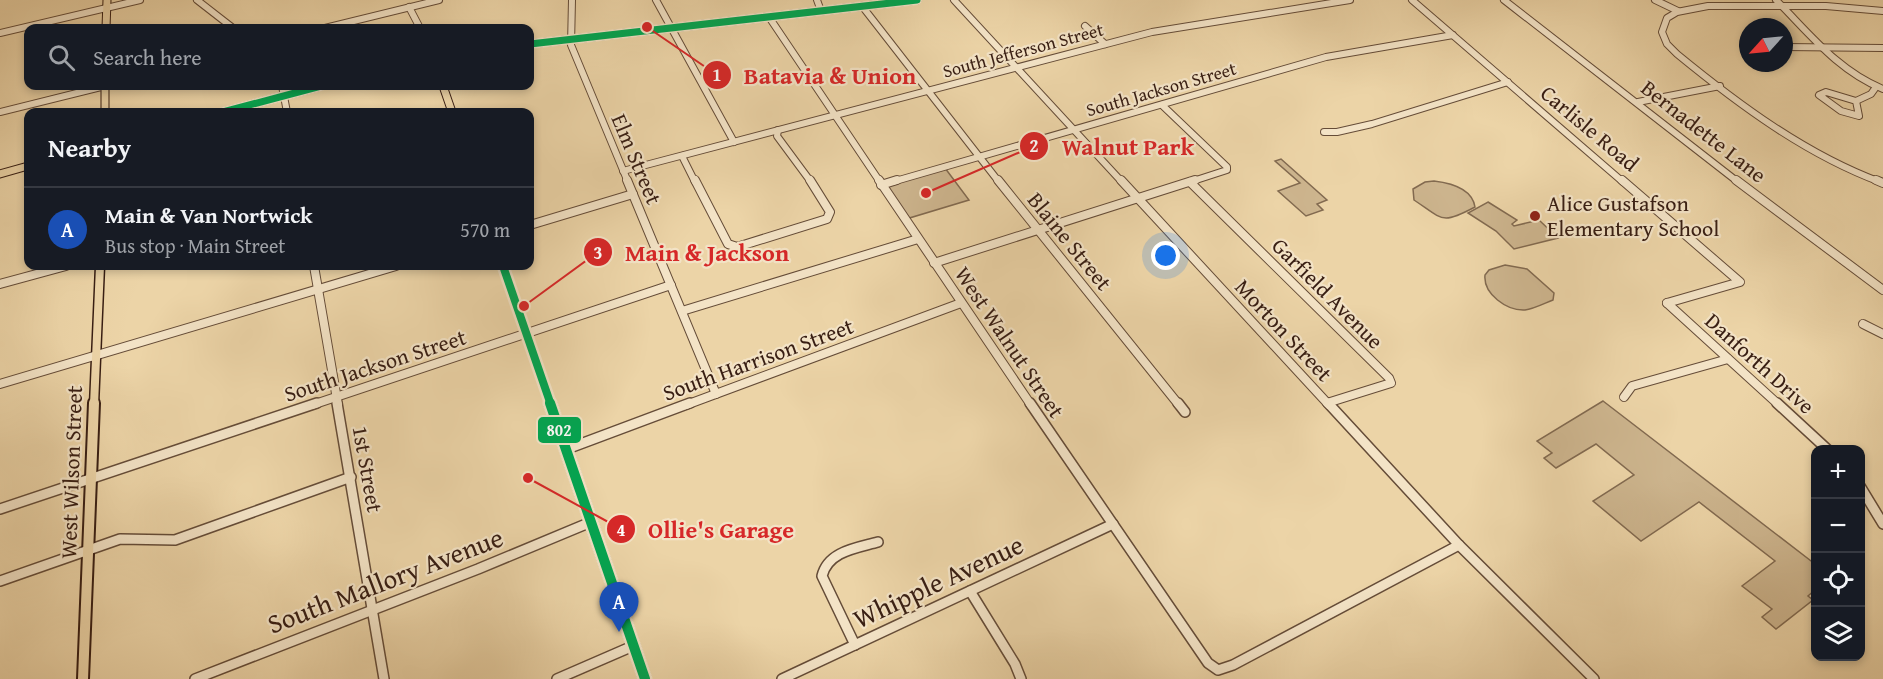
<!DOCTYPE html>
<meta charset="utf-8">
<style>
body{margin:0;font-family:"Gentium Book Plus",serif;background:#242831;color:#f1f3f6}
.controls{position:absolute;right:18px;bottom:18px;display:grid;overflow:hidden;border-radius:12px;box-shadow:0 3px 9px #0003}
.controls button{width:54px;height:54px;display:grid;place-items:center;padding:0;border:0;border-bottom:2px solid #363941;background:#171b24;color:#f1f3f6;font:30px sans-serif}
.compass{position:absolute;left:1739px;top:18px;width:54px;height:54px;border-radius:50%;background:#171b24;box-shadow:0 3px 9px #0003;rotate:243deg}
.you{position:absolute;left:1166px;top:256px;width:21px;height:21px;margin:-15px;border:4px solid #fff;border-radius:50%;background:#1a73e8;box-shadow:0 0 0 9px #1a73e833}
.badge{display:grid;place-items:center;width:39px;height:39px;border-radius:50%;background:#c59692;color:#fff;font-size:20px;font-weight:700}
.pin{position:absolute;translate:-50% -50px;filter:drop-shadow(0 2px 3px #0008)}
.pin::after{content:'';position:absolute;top:32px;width:21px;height:18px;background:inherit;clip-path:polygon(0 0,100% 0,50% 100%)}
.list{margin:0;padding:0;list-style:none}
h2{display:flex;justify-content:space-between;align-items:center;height:78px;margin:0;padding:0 24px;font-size:26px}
h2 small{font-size:20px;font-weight:400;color:#9ea1a6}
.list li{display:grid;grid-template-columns:39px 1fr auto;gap:18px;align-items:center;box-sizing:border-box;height:84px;padding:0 24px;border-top:2px solid #363941}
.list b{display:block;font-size:22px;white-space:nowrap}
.list p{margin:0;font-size:20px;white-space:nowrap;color:#9ea1a6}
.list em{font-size:20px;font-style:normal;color:#9ea1a6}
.icon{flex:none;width:33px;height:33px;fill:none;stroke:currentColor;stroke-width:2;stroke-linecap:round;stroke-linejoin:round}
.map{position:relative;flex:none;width:1883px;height:679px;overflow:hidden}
.search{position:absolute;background:#171b24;box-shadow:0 3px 9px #0003;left:24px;top:24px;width:510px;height:66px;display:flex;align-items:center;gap:15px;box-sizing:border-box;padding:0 21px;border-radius:12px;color:#9ea1a6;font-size:22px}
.panel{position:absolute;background:#171b24;box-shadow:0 3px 9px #0003;left:24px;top:108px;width:510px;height:162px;border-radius:12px}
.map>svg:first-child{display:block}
.green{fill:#cdb58e;stroke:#826a50;stroke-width:1.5}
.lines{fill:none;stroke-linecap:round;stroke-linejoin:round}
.minor-far2-casing{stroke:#654c38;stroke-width:8}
.minor-far1-casing{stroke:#654c38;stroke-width:10}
.minor-casing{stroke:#654c38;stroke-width:12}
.major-far2-casing{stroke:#381e13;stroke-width:9}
.major-far1-casing{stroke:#381e13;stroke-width:11}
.major-casing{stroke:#381e13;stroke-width:14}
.minor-far2{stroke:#f3e3c6;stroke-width:6}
.minor-far1{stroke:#f3e3c6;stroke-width:8}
.minor{stroke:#f3e3c6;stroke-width:9}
.major-far2{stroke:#ecd4a7;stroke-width:7}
.major-far1{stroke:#ecd4a7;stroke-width:8}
.major{stroke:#ecd4a7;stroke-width:10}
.bus-1-far2-casing{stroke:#f3e3c6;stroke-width:10}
.bus-1-far1-casing{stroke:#f3e3c6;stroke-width:13}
.bus-1-casing{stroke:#f3e3c6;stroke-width:15}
.bus-1-far2{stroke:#00a651;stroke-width:7}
.bus-1-far1{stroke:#00a651;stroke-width:8}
.bus-1{stroke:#00a651;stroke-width:10}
.poi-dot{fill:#8f2418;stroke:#f3e3c6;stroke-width:2}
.labels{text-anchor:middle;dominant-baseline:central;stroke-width:4.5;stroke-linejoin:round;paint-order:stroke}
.far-street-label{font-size:18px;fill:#381e13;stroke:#f3e3c6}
.street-label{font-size:22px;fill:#381e13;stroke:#f3e3c6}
.poi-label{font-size:22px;fill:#381e13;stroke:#f3e3c6;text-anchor:start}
.near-street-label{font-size:27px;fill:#381e13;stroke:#f3e3c6}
.leader{fill:none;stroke:#d62828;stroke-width:2}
.callout-dot{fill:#d62828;stroke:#f3e3c6;stroke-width:2}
.mark-label{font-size:18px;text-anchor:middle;font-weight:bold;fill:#fff}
.callout-label{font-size:24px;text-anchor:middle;font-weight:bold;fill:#d62828;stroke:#f3e3c6;stroke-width:4.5;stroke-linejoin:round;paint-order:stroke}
.line-badge{stroke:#f3e3c6;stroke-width:2}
.badge-label{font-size:16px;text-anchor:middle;font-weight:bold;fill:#fff}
</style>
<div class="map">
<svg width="1883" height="679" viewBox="0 0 1883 679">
<rect width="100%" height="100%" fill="#ecd4a7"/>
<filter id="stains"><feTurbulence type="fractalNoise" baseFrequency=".00333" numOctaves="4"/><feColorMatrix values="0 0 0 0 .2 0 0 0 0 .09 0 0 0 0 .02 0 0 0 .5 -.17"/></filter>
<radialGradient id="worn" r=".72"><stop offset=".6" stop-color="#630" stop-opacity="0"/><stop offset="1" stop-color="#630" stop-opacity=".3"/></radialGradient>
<!-- green -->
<g class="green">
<polygon points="1281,159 1327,200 1317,204 1323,210 1306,216 1278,191 1300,183 1275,161"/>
<polygon points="945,168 969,200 906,219 884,186"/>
<path d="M1434 181C1451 183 1472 188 1475 207 1441 225 1444 220 1414 200L1413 189 1425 182Z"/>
<polygon points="1488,202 1517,220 1512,224 1514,226 1539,220 1558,238 1514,249 1496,231 1468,213"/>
<path d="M1505 265 1527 269 1554 293 1553 300C1545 303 1534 309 1525 310 1507 311 1483 294 1485 275L1489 270Z"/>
<polygon points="1603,401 1815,564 1815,590 1808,596 1813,600 1776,629 1762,617 1772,609 1742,586 1775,561 1699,502 1641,541 1593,501 1634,475 1596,444 1556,468 1544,458 1552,453 1537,441"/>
</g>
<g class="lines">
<!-- minor-far2 casing -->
<g class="minor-far2-casing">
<g id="minor-far2">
<polyline points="197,0 233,28"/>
<polyline points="572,0 571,45 628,182"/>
<polyline points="656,0 734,142"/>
<polyline points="817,0 821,11"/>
<polyline points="954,0 1122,182"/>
<polyline points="1412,0 1623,182"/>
<polyline points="1504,0 1738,182"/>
<polyline points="1655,0 1678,11"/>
<path d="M1776 0C1809 33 1838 71 1883 89"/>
<polyline points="862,6 999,182"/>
<polyline points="409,7 420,28"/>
<polyline points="769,17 880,182"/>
<polyline points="1085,26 1105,44"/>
<polyline points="325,28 439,0"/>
<polyline points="0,33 140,0"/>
<polyline points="1784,47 1883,48"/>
<polyline points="282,86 287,112"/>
<polygon points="1826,92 1856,101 1859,116 1841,111 1819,95"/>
<polyline points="1856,101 1871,94 1876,87"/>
<polyline points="1638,102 1720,86"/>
<polyline points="1162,105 1227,167 1227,170 1190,182"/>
<polyline points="0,112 105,86"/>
<polyline points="778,130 777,136 811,182"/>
<polyline points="1324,132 1337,132 1372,124 1508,82"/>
<polyline points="682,156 695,182"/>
<polyline points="623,171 1152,32 1350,0"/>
<polyline points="892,182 1326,57 1453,35"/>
<path d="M1880 182C1805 154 1738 104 1677 54L1667 44 1662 32 1667 18 1677 12 1708 6H1826L1883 11"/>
</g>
</g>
<!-- minor-far1 casing -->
<g class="minor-far1-casing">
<g id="minor-far1">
<polyline points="627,180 716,394"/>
<polyline points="695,180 728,244 737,247 827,219 830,212 810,180"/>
<polyline points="879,180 1031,405"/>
<polyline points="998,180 1179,405"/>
<polyline points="1121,180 1329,405"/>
<polyline points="1622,180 1740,282 1667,303"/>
<polyline points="1736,180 1883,290"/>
<polyline points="1876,180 1883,183"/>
<polyline points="1190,182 1389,378 1391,383 1327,403"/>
<polyline points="881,185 897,180"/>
<polyline points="530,225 633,194"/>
<polyline points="934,263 1195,180"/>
<polyline points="314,266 338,405"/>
<polyline points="0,284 66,266"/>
<polyline points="1667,303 1779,405"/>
<polyline points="682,311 918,239"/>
<polyline points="1863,324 1883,334"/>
<polyline points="0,384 396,266"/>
<polyline points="1624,397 1632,386 1728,359"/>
<polyline points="312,405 671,285"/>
<polyline points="686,405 961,303"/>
</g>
</g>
<!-- minor casing -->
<g class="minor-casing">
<g id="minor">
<polyline points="337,403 384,679"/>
<polyline points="1030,403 1208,663 1218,670 1233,665 1459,545"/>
<polyline points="1178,403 1185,412"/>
<polyline points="1328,403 1459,545 1594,679"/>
<polyline points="1777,403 1828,450"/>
<polyline points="567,449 690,403"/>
<polyline points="1860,486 1883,524"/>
<polyline points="0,509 317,403"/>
<polyline points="0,581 120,539 175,540 351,477"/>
<polyline points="970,591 1015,664 1021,679"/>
<path d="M855 645 822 576C828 551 857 548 878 542"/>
<polyline points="195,679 478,569 591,522"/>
<polyline points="557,679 633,646"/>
<polyline points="782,679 1113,524"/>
</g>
</g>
<!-- major-far2 casing -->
<g class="major-far2-casing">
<g id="major-far2">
<polyline points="106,28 107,0"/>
<polyline points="530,44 917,0"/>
<polyline points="105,86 105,112"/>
<polyline points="443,86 452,112"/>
<polyline points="223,112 321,86"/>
<polyline points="0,174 28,166"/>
</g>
</g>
<!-- major-far1 casing -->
<g class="major-far1-casing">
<g id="major-far1">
<polyline points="503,266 551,405"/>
<polyline points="94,405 100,266"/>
</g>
</g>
<!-- major casing -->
<g class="major-casing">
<g id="major">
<polyline points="550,403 645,679"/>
<polyline points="83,679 94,403"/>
</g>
</g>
<!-- minor-far2 -->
<use href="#minor-far2" class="minor-far2"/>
<!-- minor-far1 -->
<use href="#minor-far1" class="minor-far1"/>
<!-- minor -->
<use href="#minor" class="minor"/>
<!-- major-far2 -->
<use href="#major-far2" class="major-far2"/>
<!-- major-far1 -->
<use href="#major-far1" class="major-far1"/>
<!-- major -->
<use href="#major" class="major"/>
<!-- bus-1-far2 casing -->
<g class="bus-1-far2-casing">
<g id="bus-1-far2">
<polyline points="530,44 917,0"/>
<polyline points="223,112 321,86"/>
</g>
</g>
<!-- bus-1-far1 casing -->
<g class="bus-1-far1-casing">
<polyline id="bus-1-far1" points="503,266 551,405"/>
</g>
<!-- bus-1 casing -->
<g class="bus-1-casing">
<polyline id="bus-1" points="550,403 645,679"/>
</g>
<!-- bus-1-far2 -->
<use href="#bus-1-far2" class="bus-1-far2"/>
<!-- bus-1-far1 -->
<use href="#bus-1-far1" class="bus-1-far1"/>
<!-- bus-1 -->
<use href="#bus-1" class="bus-1"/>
</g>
<!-- markers -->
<circle class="poi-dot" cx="1535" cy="216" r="6"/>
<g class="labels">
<!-- far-street labels -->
<g class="far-street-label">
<text transform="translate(1023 50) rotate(-15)">South Jefferson Street</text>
<text transform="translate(1161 89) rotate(-16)">South Jackson Street</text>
</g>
<!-- street labels -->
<g class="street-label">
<text transform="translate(1590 128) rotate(40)">Carlisle Road</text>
<text transform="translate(1704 131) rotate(38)">Bernadette Lane</text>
<text transform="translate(637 159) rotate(67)">Elm Street</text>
<text transform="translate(1070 241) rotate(51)">Blaine Street</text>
<text transform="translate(1328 293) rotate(45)">Garfield Avenue</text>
<text transform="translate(1284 330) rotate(47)">Morton Street</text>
<text transform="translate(1010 342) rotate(56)">West Walnut Street</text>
<text transform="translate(758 359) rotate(-20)">South Harrison Street</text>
<text transform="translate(1760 363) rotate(42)">Danforth Drive</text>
<text transform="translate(375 365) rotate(-18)">South Jackson Street</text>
<text transform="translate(368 469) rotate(80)">1st Street</text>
<text transform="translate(71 472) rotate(-88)">West Wilson Street</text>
</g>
<!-- poi labels -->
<g class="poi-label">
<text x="1547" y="203">Alice Gustafson<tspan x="1547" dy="25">Elementary School</tspan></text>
</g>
<!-- near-street labels -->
<g class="near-street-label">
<text transform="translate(385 580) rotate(-21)">South Mallory Avenue</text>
<text transform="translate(938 581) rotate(-25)">Whipple Avenue</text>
</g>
</g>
<!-- callouts -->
<path class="leader" d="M647 27L717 75M926 193L1034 146M524 306L598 252M528 478L621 529"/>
<g class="callout-dot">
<circle cx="647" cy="27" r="6"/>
<circle cx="926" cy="193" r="6"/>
<circle cx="524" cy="306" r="6"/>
<circle cx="528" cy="478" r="6"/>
<circle cx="717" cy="75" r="15"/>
<circle cx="1034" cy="146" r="15"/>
<circle cx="598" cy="252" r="15"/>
<circle cx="621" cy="529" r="15"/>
</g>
<g class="mark-label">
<text x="717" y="81">1</text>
<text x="1034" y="152">2</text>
<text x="598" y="259">3</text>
<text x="621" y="536">4</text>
</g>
<g class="callout-label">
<text x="830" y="84">Batavia &amp; Union</text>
<text x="1128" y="155">Walnut Park</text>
<text x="707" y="261">Main &amp; Jackson</text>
<text x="721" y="538">Ollie's Garage</text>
</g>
<rect class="line-badge" x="537" y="416" width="45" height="28" rx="6" fill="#00a651"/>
<g class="badge-label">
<text x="559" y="436">802</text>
</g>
<rect width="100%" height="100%" filter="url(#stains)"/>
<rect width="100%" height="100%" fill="url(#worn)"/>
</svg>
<div class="controls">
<button>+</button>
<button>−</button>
<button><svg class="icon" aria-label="locate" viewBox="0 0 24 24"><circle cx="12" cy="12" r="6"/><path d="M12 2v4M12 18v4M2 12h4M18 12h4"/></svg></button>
<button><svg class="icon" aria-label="layers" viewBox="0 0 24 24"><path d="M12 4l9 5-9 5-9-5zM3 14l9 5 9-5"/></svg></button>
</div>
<svg class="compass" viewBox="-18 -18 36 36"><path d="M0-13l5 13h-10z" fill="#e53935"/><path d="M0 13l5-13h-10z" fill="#9ea1a6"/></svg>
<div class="you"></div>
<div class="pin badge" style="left:619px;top:632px;background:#1a4fb4">A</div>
<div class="search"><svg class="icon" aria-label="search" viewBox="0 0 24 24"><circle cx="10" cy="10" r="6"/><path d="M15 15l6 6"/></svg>Search here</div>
<section class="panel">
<h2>Nearby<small></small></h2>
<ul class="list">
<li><span class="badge" style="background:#1a4fb4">A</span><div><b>Main &amp; Van Nortwick</b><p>Bus stop · Main Street</p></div><em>570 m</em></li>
</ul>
</section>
</div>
